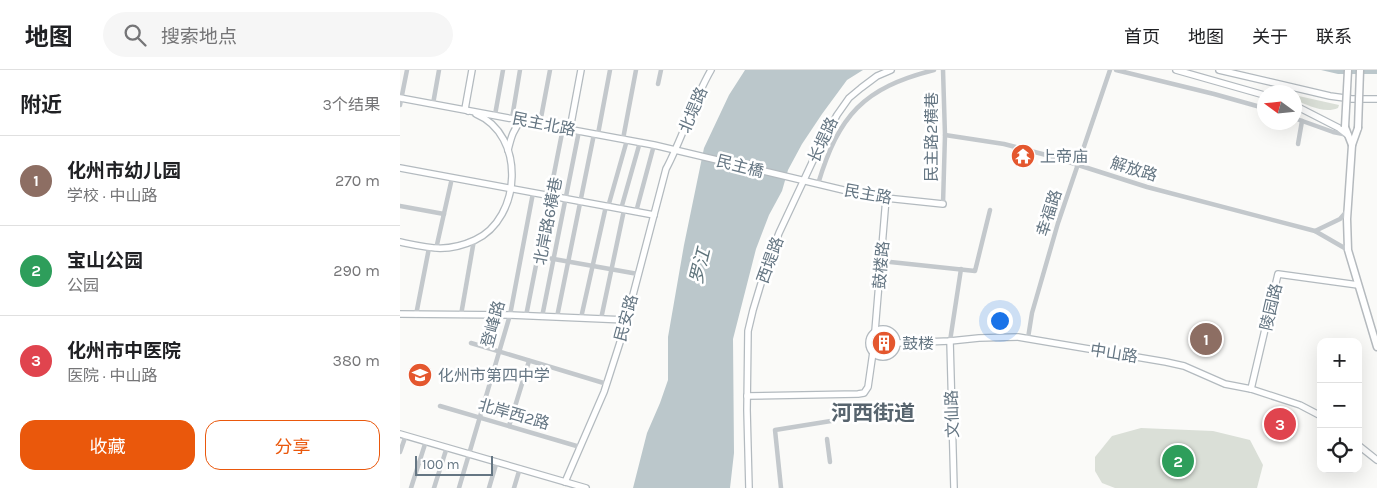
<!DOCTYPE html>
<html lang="zh">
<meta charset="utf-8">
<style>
body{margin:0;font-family:Karla,"Noto Sans SC",sans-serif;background:#f6f6f6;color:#202124}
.controls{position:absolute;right:15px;bottom:15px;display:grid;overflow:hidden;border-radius:10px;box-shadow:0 5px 20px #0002}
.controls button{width:45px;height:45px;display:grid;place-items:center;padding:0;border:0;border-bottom:1px solid #e0e0e0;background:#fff;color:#202124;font:25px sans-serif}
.compass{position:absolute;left:857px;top:15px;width:45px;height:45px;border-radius:50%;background:#fff;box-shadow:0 5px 20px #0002;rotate:285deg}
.scale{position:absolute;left:15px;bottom:12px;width:78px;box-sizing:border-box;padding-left:5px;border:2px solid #657683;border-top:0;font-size:14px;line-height:18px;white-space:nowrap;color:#657683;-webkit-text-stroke:4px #fff;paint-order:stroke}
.you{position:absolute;left:599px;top:250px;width:18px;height:18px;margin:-12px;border:4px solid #fff;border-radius:50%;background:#1a73e8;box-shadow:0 0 0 8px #1a73e833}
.badge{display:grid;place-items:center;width:32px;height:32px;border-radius:50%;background:#ea580c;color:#fff;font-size:16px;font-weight:700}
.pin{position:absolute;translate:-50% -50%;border:2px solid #fff;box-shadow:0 1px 5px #0006}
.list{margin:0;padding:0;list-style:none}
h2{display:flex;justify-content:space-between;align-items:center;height:65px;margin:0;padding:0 20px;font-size:21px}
h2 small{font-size:16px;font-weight:400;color:#757577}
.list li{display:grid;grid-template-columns:32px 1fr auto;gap:15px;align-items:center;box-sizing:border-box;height:90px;padding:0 20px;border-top:1px solid #e0e0e0}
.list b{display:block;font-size:19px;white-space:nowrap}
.list p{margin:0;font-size:16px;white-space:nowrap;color:#757577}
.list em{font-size:16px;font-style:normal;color:#757577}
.actions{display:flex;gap:10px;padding:15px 20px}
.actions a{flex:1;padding:11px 0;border:1px solid #ea580c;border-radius:15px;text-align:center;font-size:18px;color:#ea580c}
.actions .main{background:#ea580c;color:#fff}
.icon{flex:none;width:28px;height:28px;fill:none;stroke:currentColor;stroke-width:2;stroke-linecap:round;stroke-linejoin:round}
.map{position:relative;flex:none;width:977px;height:418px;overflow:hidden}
header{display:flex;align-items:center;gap:30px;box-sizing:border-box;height:70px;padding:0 25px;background:#fff;border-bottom:1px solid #e0e0e0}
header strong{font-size:24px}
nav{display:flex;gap:28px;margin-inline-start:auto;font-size:18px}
.search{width:350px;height:45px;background:#f6f6f6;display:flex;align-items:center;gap:12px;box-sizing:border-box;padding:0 18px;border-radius:28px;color:#757577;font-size:19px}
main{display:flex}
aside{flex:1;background:#fff}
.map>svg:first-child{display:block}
.green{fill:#dadfd7}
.water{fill:#bbc7cb}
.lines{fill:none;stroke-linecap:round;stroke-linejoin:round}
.secondary-casing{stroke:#b3babf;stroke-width:8}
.primary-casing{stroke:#b5babe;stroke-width:9}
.street{stroke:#c3c8cc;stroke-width:4.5}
.secondary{stroke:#fff;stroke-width:5.5}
.primary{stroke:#fff;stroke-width:6}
.primary-bridge-casing{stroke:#b5babe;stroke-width:9;stroke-linecap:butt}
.primary-bridge{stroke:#fff;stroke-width:6}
.labels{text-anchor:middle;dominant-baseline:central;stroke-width:5;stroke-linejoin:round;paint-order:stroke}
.street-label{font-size:16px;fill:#657683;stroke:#fff}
.poi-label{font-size:16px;fill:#657683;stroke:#fff;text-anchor:start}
.water-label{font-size:18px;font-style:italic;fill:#60757c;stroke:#fff}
.district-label{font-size:21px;font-weight:bold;fill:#57646e;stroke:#fff}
</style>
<header>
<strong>地图</strong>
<div class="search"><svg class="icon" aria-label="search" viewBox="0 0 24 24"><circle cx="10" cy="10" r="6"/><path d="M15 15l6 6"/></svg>搜索地点</div>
<nav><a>首页</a><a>地图</a><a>关于</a><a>联系</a></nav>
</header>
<main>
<aside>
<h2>附近<small>3个结果</small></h2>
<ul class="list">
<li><span class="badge" style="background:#8d6e63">1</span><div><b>化州市幼儿园</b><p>学校 · 中山路</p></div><em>270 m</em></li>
<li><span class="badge" style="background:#2e9e5b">2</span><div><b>宝山公园</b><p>公园</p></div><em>290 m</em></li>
<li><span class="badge" style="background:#e0444e">3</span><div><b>化州市中医院</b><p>医院 · 中山路</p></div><em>380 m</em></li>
</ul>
<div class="actions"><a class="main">收藏</a><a>分享</a></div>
</aside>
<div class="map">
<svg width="977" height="418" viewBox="0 0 977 418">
<rect width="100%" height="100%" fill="#fafaf8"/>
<!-- green -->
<g class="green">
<path d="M894 25 939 35 938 38C924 44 908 35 895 30Z"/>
<polygon points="741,358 813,361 850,370 863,395 857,418 715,418 702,413 695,401 695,387 712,366"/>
</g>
<!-- water -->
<g class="water">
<polygon points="345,0 463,0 447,10 422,44 402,74 388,100 382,121 369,145 356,179 333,269 334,383 330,418 233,418 247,363 260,333 268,310 268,267 284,175 304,78 329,25"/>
<polygon points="921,0 977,0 977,4 938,4"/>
</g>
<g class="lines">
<!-- secondary casing -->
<g class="secondary-casing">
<g id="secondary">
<polyline points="776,0 864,25"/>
<polyline points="819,0 930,26 952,29 977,29"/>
<polyline points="0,28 254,75 460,124 486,128 543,134"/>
<polyline points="894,35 939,58 948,65"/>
<polyline points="68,41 65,39 72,0"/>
<polyline points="170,59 181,0"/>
<path d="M108 80C111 68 113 59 122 50L123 51"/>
<polyline points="0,98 254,145"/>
<path d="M0 172C29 178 47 183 75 170 122 148 126 65 76 44"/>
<polyline points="0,244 110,245 226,250"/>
<circle cx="483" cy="273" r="14"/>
<polyline points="475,261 486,128"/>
<polyline points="550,271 554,418"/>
<polyline points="498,273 550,271 579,268 618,267 766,292 784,296 825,314 851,319 900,335 921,346"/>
<polyline points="851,319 878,204 958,215"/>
<polyline points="347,326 458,324 464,323 468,317 473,282"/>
<polyline points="0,364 186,418"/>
<polyline points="958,375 977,390"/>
<path d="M165 412 204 322 223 263 266 99C283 67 293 31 311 0"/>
<polyline points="349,418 347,340 348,261 353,240 366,197 379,163 417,82 437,45 449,28 461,18 477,6 491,0"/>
</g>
</g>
<!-- primary casing -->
<g class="primary-casing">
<g id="primary">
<polyline points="945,57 952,75"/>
<polyline points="958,58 952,75 947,149 948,180 977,277"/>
</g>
</g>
<!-- street -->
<g class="street">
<polyline points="716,0 814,24 864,38"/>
<polyline points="258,14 261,0"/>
<polyline points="33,34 39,0"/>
<polyline points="0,35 7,0"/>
<polyline points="95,45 103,0"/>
<polyline points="112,48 120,0"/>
<polyline points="894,48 933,62 948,65"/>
<polyline points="140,53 150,0"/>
<polyline points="198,64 210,0"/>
<polyline points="545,65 604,74 650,86 747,117 915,161 948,180"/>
<polyline points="223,69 236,0"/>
<polyline points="898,74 902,51"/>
<path d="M418 114C439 45 463 18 534 0"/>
<polyline points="543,134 545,65 543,0"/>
<polyline points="0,136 44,144"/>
<polyline points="208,137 227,70"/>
<polyline points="221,139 240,72"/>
<polyline points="236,142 254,75"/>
<polyline points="915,161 940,149 947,141"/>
<polyline points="36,179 52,108"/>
<polyline points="137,186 238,204"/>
<polyline points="481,191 575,201 590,140"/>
<polyline points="16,245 29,178"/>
<polyline points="61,245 74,170"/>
<polyline points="126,246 163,58"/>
<polyline points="142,247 179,61"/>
<polyline points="157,247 194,64"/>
<polyline points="181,248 206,136"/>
<polyline points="201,249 224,140"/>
<polyline points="628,268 632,243 658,153 710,0"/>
<polyline points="550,271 561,199"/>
<polyline points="71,273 207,314"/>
<polyline points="40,336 180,377"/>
<polyline points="109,356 129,291"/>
<polyline points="427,369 430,392"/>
<polyline points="0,382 6,365"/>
<polyline points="11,418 26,371"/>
<polyline points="34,418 47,377"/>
<polyline points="59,418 110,245 133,123"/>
<polyline points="89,418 97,391"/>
<polyline points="114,418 120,398"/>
<polyline points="381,418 375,360 431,351"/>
</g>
<!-- secondary -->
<use href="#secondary" class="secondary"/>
<!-- primary -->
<use href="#primary" class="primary"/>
<!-- primary-bridge casing -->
<g class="primary-bridge-casing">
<g id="primary-bridge">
<polyline points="945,57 948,0"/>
<polyline points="958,58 960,0"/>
</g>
</g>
<!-- primary-bridge -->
<use href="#primary-bridge" class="primary-bridge"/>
</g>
<!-- icons -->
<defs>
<g id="temple-disc" transform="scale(1.25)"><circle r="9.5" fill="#e4572e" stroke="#fff"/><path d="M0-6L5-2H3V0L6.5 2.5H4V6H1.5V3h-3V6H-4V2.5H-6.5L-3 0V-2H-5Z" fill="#fff"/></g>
<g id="building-disc" transform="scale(1.25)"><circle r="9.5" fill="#e4572e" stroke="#fff"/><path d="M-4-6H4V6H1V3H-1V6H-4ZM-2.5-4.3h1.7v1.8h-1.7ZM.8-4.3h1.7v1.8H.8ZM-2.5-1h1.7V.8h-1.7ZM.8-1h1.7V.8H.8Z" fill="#fff"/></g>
<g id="school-disc" transform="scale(1.25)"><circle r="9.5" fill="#e4572e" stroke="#fff"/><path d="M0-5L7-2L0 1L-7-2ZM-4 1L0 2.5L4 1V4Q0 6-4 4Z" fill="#fff"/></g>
</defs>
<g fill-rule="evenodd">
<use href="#temple-disc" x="623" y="86"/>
<use href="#building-disc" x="484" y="273"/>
<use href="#school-disc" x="20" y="305"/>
</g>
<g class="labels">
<!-- street labels -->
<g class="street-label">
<text transform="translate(293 40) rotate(-67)">北堤路</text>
<text transform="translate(144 54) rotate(11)">民主北路</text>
<text transform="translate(531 67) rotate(-90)">民主路2横巷</text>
<text transform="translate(423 70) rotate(-65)">长堤路</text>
<text transform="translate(340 96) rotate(14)">民主橋</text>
<text transform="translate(734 99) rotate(17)">解放路</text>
<text transform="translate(468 124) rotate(10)">民主路</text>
<text transform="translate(649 143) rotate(-72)">幸福路</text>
<text transform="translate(148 151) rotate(-79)">北岸路6橫巷</text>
<text transform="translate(370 190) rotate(-70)">西堤路</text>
<text transform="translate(481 195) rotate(-85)">鼓楼路</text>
<text transform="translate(871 237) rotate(-77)">陵园路</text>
<text transform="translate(226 248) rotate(-75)">民安路</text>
<text transform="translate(93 254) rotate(-75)">登峰路</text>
<text transform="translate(714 283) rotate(9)">中山路</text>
<text transform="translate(114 344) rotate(16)">北岸西2路</text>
<text transform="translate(552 344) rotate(-92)">文仙路</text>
</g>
<!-- poi labels -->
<g class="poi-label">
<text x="640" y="86">上帝庙</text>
<text x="502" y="273">鼓楼</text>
<text x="38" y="305">化州市第四中学</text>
</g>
<!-- water labels -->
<g class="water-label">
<text transform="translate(300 196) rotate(-76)">罗江</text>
</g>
<!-- district labels -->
<g class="district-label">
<text x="473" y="343">河西街道</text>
</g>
</g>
</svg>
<div class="controls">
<button>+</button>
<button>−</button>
<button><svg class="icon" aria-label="locate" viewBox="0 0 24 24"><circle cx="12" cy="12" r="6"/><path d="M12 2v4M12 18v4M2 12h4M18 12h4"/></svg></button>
</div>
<svg class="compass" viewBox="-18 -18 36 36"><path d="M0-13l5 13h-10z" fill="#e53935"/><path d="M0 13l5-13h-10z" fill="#757577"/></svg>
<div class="scale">100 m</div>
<div class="you"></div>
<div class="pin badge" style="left:806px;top:269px;background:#8d6e63">1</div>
<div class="pin badge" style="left:778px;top:391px;background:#2e9e5b">2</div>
<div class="pin badge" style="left:880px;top:354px;background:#e0444e">3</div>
</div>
</main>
